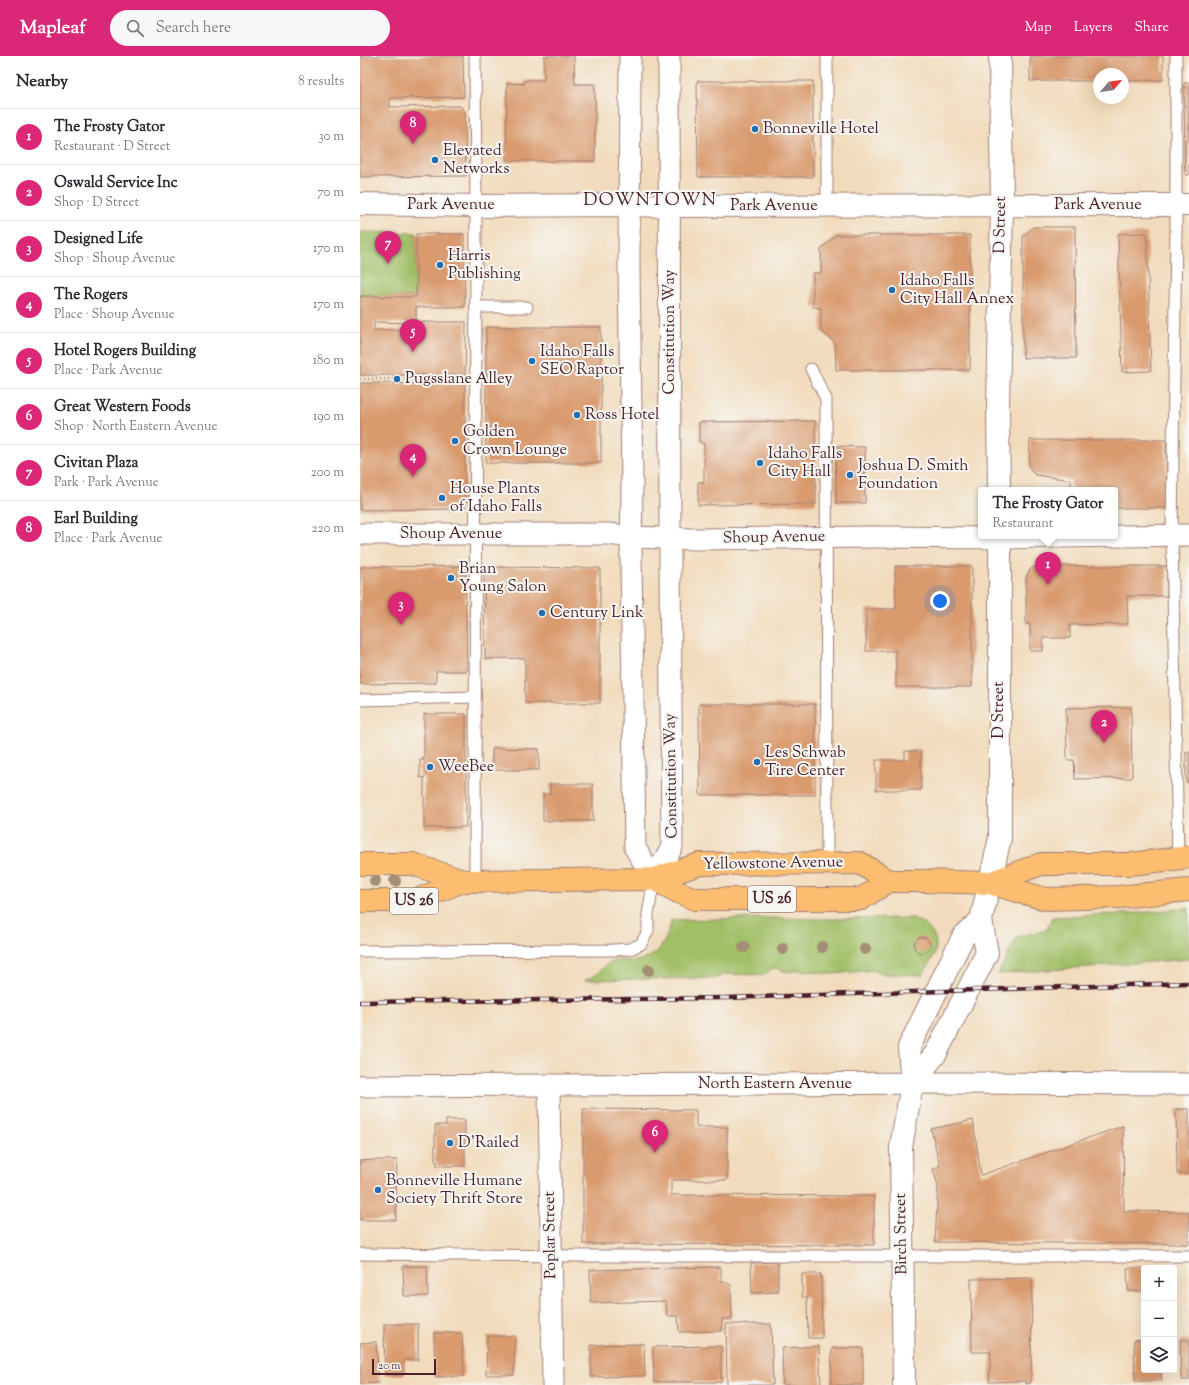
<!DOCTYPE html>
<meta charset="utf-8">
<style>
body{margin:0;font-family:"Sorts Mill Goudy",serif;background:#f7f7f7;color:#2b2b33}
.controls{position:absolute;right:12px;bottom:12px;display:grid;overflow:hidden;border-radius:4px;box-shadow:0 4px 16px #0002}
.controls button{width:36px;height:36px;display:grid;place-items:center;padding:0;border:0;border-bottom:1px solid #e1e1e2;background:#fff;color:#2b2b33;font:20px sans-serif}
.compass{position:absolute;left:733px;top:12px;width:36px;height:36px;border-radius:50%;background:#fff;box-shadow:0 4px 16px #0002;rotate:61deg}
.scale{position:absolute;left:12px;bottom:10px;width:64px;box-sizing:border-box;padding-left:4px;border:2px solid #4a1f2b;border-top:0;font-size:11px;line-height:14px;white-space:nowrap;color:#4a1f2b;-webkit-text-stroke:3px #f6f6f2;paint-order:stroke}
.you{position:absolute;left:580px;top:545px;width:14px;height:14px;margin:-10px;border:3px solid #fff;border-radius:50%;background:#1a73e8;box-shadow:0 0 0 6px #1a73e833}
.badge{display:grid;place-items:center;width:26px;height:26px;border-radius:50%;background:#db2777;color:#fff;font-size:13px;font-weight:700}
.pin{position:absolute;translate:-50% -33px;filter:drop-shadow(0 1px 2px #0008)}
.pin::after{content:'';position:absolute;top:21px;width:14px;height:12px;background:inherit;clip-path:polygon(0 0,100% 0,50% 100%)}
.popup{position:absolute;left:618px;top:431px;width:140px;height:52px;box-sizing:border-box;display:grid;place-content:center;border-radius:4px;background:#fff;filter:drop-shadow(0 1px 3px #0005);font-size:13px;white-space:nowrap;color:#7c7c81}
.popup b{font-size:15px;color:#2b2b33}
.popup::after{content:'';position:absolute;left:50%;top:100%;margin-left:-8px;border:8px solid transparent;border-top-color:#fff}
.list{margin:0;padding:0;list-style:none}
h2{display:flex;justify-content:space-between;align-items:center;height:52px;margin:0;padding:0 16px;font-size:17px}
h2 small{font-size:13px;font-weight:400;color:#7c7c81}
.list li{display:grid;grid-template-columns:26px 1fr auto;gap:12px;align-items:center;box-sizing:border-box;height:56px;padding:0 16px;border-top:1px solid #e1e1e2}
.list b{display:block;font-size:15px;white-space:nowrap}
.list p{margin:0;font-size:13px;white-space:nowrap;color:#7c7c81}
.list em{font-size:13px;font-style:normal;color:#7c7c81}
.icon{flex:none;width:22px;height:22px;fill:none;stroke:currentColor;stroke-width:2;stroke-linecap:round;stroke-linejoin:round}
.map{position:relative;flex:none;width:829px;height:1329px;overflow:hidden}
header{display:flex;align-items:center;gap:24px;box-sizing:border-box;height:56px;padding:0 20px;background:#db2777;color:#fff}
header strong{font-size:19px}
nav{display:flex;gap:22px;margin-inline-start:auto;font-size:14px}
.search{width:280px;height:36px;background:#f7f7f7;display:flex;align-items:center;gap:10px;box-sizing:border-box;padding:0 14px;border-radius:22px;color:#7c7c81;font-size:15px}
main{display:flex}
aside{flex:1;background:#fff}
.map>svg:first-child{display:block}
.green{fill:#a1bf66;stroke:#766f48}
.building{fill:#d99a6d}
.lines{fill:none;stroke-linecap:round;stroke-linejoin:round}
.service-casing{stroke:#9e7d74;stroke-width:13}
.minor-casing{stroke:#9e7d74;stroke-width:23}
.tertiary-casing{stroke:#9e7d74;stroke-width:24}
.trunk-casing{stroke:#9e7d74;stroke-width:24}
.path{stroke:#9e7d74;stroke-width:2.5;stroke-dasharray:1 3;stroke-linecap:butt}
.service{stroke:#fff;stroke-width:11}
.minor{stroke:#fff;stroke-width:21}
.tertiary{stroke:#fff;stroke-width:22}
.trunk{stroke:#fcbd6f;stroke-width:22}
.rail-casing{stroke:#4a1f2b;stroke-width:4.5}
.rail{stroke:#f6f6f2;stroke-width:3;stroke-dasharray:9;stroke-linecap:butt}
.tree{fill:#a48e76}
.poi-dot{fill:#1f6fb2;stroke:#f6f6f2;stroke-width:1.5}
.labels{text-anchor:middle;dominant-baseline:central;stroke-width:4;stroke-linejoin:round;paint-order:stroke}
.shield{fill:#f6f6f2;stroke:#7e6067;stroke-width:1}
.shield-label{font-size:15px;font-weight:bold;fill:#4a1f2b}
.poi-label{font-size:16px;fill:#4a1f2b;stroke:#f6f6f2;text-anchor:start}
.street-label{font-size:16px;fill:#4a1f2b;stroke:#f6f6f2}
.quarter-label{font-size:18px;letter-spacing:1px;fill:#4a1f2b;stroke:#f6f6f2}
</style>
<header>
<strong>Mapleaf</strong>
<div class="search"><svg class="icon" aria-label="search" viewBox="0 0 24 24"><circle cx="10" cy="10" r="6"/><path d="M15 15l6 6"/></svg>Search here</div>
<nav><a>Map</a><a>Layers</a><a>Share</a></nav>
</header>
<main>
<aside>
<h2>Nearby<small>8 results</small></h2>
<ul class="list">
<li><span class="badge">1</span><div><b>The Frosty Gator</b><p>Restaurant · D Street</p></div><em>30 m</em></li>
<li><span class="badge">2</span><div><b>Oswald Service Inc</b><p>Shop · D Street</p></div><em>70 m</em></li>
<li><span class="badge">3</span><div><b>Designed Life</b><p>Shop · Shoup Avenue</p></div><em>170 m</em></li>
<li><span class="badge">4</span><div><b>The Rogers</b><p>Place · Shoup Avenue</p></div><em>170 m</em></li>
<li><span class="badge">5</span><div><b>Hotel Rogers Building</b><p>Place · Park Avenue</p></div><em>180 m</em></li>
<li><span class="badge">6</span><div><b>Great Western Foods</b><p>Shop · North Eastern Avenue</p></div><em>190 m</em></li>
<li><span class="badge">7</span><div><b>Civitan Plaza</b><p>Park · Park Avenue</p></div><em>200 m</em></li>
<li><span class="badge">8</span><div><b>Earl Building</b><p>Place · Park Avenue</p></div><em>220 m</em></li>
</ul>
</aside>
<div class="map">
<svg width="829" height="1329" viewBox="0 0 829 1329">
<rect width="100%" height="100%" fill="#f6f6f2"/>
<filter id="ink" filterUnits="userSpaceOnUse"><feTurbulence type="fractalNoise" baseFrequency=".025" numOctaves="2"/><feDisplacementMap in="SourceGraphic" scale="8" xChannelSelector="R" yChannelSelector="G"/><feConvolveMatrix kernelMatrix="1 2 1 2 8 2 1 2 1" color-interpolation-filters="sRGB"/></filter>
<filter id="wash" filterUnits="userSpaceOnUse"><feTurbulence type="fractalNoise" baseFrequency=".012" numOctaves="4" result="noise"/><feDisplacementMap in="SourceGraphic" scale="16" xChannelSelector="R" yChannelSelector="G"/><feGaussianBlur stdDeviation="0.9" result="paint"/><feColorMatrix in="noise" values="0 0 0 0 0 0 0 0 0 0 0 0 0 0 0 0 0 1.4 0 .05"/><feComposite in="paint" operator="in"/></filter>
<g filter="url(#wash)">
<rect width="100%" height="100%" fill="#f2dbbc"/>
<!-- green -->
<g class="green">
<polygon points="0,176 56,177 56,241 0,240"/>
<polygon points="829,852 829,903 638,918 657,881 690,873 689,872 687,872 691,866 692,861 779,857"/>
<path d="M409 862 474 863 554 862V864C559 864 563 867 567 871 585 888 572 902 563 919L520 918 514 914 472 918 439 914 427 916 416 912 410 913 405 919 365 918 356 922 225 924C229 923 233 921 236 918 241 915 245 908 251 906 257 903 265 905 272 905 298 904 307 886 311 864Z"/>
</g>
<g id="blocks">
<!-- building -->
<g class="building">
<polygon points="0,0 103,0 104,41 30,42 30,51 100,50 105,56 106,120 0,121"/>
<polygon points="184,0 214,0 215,28 235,28 235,105 146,105 147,27 164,28 164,25 169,24 184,24"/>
<polygon points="670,0 803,0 803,24 763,25 763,18 739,18 739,25 670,25"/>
<polygon points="337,25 453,25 453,121 338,121"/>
<polygon points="824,27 829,27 829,119 825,119"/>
<polygon points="673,171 715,171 716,302 663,302 663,180"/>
<polygon points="787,177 791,315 762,316 758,178"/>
<polygon points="56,178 104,178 105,251 56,251 56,267 14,266 14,274 58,274 58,266 106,266 105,319 0,319 0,240 56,241"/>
<polygon points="476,179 610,179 610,314 476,314 475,287 461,275 461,252 453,251 453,217 461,217 461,193"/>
<rect x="126" y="271" width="115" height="136"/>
<polygon points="0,327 105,328 105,453 0,454"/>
<polygon points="455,365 456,448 338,449 338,426 344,426 344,388 339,385 339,366"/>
<polygon points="670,384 806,384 807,452 755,452 755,434 711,434 711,424 676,419 672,416 669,410"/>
<polygon points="475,390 505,391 505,447 476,447"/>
<polygon points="105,510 107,615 76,615 76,627 0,628 0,511"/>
<polygon points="535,510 612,510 612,631 536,631 536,595 506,595 506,553 536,553"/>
<polygon points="677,510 807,510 807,540 767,540 768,568 710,569 710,582 683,582 683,595 670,595 670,568 666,568 666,522 669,515 672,512"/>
<polygon points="124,511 240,512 240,647 165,647 165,602 125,603"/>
<polygon points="339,648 455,648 455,739 340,739"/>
<polygon points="771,651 772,722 715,723 714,704 707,704 706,652"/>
<polygon points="64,658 106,658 106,771 64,772 64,721 60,722 60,703 64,704"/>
<polygon points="132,692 179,693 179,714 132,714"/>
<polygon points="545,695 561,695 561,734 516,734 516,704 545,704"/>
<rect x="826" y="696" width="3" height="30"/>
<polygon points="190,728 233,728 233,765 183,765 183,738 190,738"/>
<circle cx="562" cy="889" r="8"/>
<polygon points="223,1053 336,1054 336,1071 367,1071 367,1124 311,1124 311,1139 514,1140 514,1189 223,1188"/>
<polygon points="816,1053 829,1053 829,1118 817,1118"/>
<polygon points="86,1064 105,1064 105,1110 77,1110 77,1106 75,1105 75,1069 86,1069"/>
<polygon points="613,1064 621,1119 763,1070 764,1155 829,1156 829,1188 575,1186 578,1130 573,1113 580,1110 571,1073"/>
<polygon points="15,1104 37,1104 36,1164 0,1164 0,1105"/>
<polygon points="418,1206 418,1236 392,1237 391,1207"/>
<polygon points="43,1210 67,1210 68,1240 44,1240"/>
<polygon points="361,1211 361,1224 371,1229 372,1263 362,1263 362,1275 319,1276 318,1260 307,1260 306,1245 231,1247 230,1214"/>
<polygon points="767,1212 784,1212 784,1235 768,1235"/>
<polygon points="442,1218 461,1218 462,1282 448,1282 447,1241 442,1241"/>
<polygon points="672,1222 671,1327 666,1328 666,1325 629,1326 631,1296 612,1296 611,1223"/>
<polygon points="24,1268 58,1268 58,1304 44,1304 44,1319 25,1319"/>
<polygon points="366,1268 411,1268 413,1329 367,1329"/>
<polygon points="74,1277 102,1277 104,1320 75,1321"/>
<polygon points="127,1280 155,1280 154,1319 126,1319"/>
<polygon points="784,1283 784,1314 801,1314 802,1325 775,1325 774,1284"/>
<polygon points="820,1284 829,1284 829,1324 821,1324"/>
<polygon points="16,1286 19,1327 0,1328 0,1287"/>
<polygon points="284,1288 285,1320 231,1321 231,1289"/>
<polygon points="361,1290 361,1326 294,1326 293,1291"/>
<polygon points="459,1290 461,1329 423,1329 422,1292"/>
<polygon points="472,1292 503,1292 503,1329 471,1329"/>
</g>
</g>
</g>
<g filter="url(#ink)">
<use href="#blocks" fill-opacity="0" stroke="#9e7d74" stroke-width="1"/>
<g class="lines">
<!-- service casing -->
<g class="service-casing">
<g id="service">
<polyline points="115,0 116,150 115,825"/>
<polyline points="467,0 467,149"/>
<polyline points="816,0 816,172 812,479 818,803"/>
<polyline points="116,251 167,251"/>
<polyline points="451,313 466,343 467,808"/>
<polyline points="0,644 115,641"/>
<polyline points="0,895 252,894 270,893 281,888 288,875 288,858 294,823"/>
<polyline points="0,1198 220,1200 829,1200"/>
</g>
</g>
<!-- minor casing -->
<g class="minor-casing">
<g id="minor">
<polyline points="270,0 269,210 272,427 271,502 275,792 294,823 312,791 310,505 309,0"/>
<polyline points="0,478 249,478 271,481 333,483 513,481 640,482 829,479"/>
<polyline points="189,1029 193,1329"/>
<polyline points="0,1030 584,1027 829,1028"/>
</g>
</g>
<!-- tertiary casing -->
<g class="tertiary-casing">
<g id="tertiary">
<polyline points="0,148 116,150 270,149 309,150 829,149"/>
<polyline points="639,434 638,351 642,148 640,0"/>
<polyline points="552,1028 576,997 627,897 621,864 640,782 640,480"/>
<polyline points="544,1329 541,1091 552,1028 549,991 603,881 621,864"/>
</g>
</g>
<!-- trunk casing -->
<g class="trunk-casing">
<g id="trunk">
<polyline points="0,808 53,808 103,825 294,823 340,808 500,807 529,825"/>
<polyline points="294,823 318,836 335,843 501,843 529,825 564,825 629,827 686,843 758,841 829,834"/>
<polyline points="629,827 681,808 771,808 829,801"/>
<polyline points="0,845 54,845 103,825"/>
</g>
</g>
<!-- path -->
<polyline class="path" points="0,323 99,323"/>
<!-- service -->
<use href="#service" class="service"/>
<!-- minor -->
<use href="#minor" class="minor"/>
<!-- tertiary -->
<use href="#tertiary" class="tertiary"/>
<!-- trunk -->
<use href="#trunk" class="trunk"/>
<!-- rail casing -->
<g class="rail-casing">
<polyline id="rail" points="0,946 366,942 829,927"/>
</g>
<!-- rail -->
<use href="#rail" class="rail"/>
</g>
<!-- trees -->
<g class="tree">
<circle cx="15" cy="825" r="6"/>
<circle cx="35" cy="825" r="6"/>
<circle cx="384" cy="891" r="6"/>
<circle cx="462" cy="891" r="6"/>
<circle cx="423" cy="893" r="6"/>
<circle cx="505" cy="893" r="6"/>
<circle cx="289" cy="914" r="6"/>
</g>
</g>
<!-- markers -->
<g class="poi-dot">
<circle cx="395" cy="73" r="4"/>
<circle cx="75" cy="104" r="4"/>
<circle cx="80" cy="209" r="4"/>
<circle cx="532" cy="234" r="4"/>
<circle cx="172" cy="305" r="4"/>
<circle cx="37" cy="323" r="4"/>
<circle cx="217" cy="359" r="4"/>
<circle cx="95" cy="385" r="4"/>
<circle cx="400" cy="407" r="4"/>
<circle cx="490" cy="419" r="4"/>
<circle cx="82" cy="442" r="4"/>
<circle cx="91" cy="522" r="4"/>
<circle cx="182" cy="557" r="4"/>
<circle cx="397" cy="706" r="4"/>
<circle cx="70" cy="711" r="4"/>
<circle cx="90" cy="1087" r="4"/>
<circle cx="18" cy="1134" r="4"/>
</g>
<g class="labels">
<!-- shield labels -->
<g class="shield">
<rect x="388" y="830" width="48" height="26" rx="3"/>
<rect x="30" y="832" width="48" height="26" rx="3"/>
</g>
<g class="shield-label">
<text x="412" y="843">US 26</text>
<text x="54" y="845">US 26</text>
</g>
<!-- poi labels -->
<g class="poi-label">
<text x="403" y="73">Bonneville Hotel</text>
<text x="83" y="95">Elevated<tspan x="83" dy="18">Networks</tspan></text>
<text x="88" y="200">Harris<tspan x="88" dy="18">Publishing</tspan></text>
<text x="540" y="225">Idaho Falls<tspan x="540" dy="18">City Hall Annex</tspan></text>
<text x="180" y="296">Idaho Falls<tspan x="180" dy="18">SEO Raptor</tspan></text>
<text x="45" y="323">Pugsslane Alley</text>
<text x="225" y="359">Ross Hotel</text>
<text x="103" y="376">Golden<tspan x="103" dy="18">Crown Lounge</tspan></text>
<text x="408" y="398">Idaho Falls<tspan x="408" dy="18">City Hall</tspan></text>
<text x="498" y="410">Joshua D. Smith<tspan x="498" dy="18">Foundation</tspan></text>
<text x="90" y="433">House Plants<tspan x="90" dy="18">of Idaho Falls</tspan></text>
<text x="99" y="513">Brian<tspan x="99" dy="18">Young Salon</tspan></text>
<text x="190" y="557">Century Link</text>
<text x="405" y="697">Les Schwab<tspan x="405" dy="18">Tire Center</tspan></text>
<text x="78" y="711">WeeBee</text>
<text x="98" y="1087">D'Railed</text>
<text x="26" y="1125">Bonneville Humane<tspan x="26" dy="18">Society Thrift Store</tspan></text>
</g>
<!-- street labels -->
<g class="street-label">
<text x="91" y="149">Park Avenue</text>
<text x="738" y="149">Park Avenue</text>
<text x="414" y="150">Park Avenue</text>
<text transform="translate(641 169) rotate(-89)">D Street</text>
<text transform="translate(310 276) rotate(-90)">Constitution Way</text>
<text x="91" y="478">Shoup Avenue</text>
<text transform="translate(414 482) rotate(-1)">Shoup Avenue</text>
<text transform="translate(639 654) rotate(-90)">D Street</text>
<text transform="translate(312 720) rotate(-91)">Constitution Way</text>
<text transform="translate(413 808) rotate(-1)">Yellowstone Avenue</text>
<text x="415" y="1028">North Eastern Avenue</text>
<text transform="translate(542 1178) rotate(-91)">Birch Street</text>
<text transform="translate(191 1179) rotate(-91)">Poplar Street</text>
</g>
<!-- quarter labels -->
<g class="quarter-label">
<text x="290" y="145">DOWNTOWN</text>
</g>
</g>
</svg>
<div class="controls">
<button>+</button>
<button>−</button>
<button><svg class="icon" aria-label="layers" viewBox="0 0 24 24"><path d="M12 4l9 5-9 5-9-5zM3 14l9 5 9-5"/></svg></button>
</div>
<svg class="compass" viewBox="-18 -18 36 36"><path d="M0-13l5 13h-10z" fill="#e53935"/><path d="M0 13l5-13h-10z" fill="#7c7c81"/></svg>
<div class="scale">20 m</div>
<div class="you"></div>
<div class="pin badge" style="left:688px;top:529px">1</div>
<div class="popup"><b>The Frosty Gator</b>Restaurant</div>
<div class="pin badge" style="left:744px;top:687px">2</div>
<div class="pin badge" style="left:41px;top:569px">3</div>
<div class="pin badge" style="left:53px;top:421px">4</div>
<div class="pin badge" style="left:53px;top:296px">5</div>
<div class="pin badge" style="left:295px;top:1097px">6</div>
<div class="pin badge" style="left:28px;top:208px">7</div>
<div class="pin badge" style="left:53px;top:88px">8</div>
</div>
</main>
